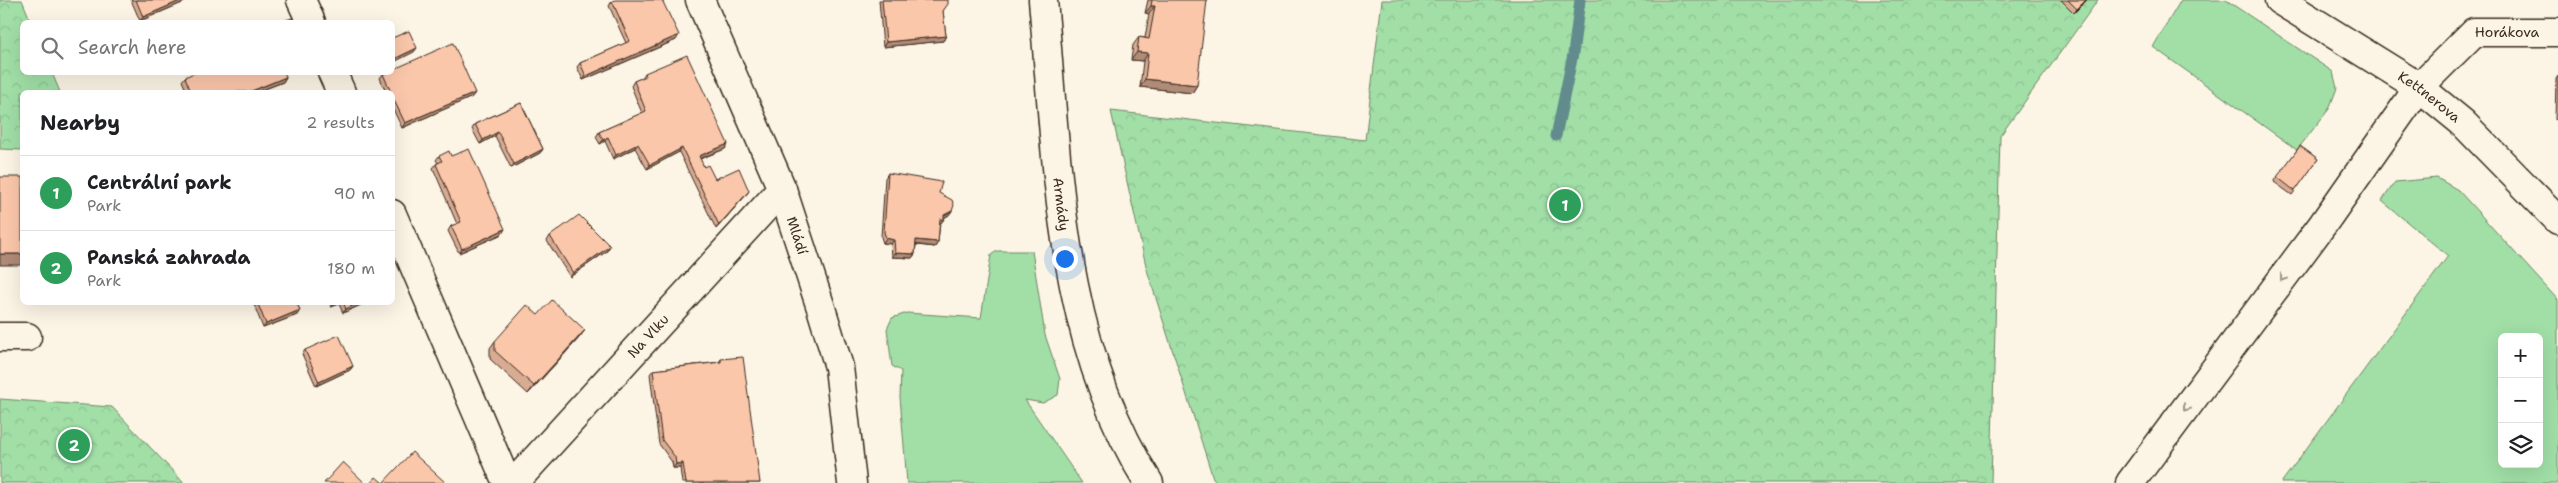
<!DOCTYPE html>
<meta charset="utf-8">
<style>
body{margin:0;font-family:"Shantell Sans",sans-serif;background:#f2f2f2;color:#202124}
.controls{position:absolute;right:15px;bottom:15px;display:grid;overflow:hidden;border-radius:8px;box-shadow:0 5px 20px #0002}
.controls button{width:45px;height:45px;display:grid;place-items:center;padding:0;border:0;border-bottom:1px solid #e0e0e0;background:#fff;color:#202124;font:25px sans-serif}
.you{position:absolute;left:1064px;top:258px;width:18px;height:18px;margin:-12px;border:4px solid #fff;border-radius:50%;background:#1a73e8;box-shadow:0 0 0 8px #1a73e833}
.badge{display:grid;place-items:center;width:32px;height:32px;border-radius:50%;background:#0f766e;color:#fff;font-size:16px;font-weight:700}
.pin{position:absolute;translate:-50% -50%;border:2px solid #fff;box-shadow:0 1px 5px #0006}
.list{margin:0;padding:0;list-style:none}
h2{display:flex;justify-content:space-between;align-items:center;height:65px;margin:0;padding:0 20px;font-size:21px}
h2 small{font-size:16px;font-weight:400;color:#757577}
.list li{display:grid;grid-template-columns:32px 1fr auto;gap:15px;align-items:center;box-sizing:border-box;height:75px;padding:0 20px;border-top:1px solid #e0e0e0}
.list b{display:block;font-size:19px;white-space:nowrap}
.list p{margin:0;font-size:16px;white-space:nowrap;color:#757577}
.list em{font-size:16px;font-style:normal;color:#757577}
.icon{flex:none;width:28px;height:28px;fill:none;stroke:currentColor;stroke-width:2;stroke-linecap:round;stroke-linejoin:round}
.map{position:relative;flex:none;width:2558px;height:483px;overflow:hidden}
.search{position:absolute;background:#fff;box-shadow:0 5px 20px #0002;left:20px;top:20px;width:375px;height:55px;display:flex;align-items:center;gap:12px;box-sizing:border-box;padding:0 18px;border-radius:8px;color:#757577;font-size:19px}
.panel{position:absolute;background:#fff;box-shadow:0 5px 20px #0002;left:20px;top:90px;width:375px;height:215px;border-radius:8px}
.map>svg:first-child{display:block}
.grass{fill:#a1dfa7;stroke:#6e8462;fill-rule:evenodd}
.park{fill:url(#park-crowns);stroke:#6e8462}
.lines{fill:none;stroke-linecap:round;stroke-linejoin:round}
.stream{stroke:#628b8e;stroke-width:11}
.minor-casing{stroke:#3b2a1e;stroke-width:31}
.minor{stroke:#fcf5e5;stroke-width:28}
.wall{fill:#d8ab93;stroke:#3b2a1e}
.shaded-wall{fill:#b08b78;stroke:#3b2a1e}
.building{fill:#fbc7ab;stroke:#3b2a1e}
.oneway{stroke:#9c9082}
.labels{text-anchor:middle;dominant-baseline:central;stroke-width:5;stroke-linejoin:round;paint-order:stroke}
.street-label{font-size:14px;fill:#3b2a1e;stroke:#fcf5e5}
</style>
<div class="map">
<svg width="2558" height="483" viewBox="0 0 2558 483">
<defs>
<pattern id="park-crowns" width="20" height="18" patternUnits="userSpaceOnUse" patternTransform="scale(1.25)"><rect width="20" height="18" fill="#a1dfa7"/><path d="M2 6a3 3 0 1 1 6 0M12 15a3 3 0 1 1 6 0" fill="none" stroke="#8cc08f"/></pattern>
</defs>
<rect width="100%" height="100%" fill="#fcf5e5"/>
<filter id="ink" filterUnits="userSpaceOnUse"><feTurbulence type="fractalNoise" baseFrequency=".02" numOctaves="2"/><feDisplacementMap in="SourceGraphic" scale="10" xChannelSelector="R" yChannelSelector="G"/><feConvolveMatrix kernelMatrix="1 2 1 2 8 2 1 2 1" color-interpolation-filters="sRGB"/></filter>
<g filter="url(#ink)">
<!-- grass -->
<g class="grass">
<polygon points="2181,0 2226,0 2333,72 2337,88 2329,109 2297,150 2153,47"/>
<path d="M2437 178 2458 190 2558 300V483H2281L2448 256 2382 201 2395 182ZM2502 337H2539V464H2502Z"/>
<polygon points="997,251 1032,251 1045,335 1060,379 1058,395 1043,403 1025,400 1082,483 907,483 900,397 901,371 892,366 887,329 892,318 907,313 981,318 991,255"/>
</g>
<!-- park -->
<g class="park">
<polygon points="0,0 22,0 31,22 22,22 22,72 52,73 60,92 22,92 22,150 0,149"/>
<polygon points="1382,0 2061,0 2074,13 2087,0 2098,0 2000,136 1991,483 1218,483 1213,478 1147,270 1111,111 1365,140"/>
<polygon points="0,399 112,407 184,483 0,483"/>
</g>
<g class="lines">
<!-- stream -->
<polyline class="stream" points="1556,136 1573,54 1580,0"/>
<!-- minor casing -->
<g class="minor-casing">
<g id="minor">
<polyline points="301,0 311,22"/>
<path id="s1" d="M700 0 782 189 821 308 839 367 852 483"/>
<path id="s2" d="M1043 0C1058 165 1058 339 1149 483"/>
<path id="s3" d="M2279 0 2419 87 2463 123 2558 220"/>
<polyline points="332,72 341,92"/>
<polyline points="392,214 507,483"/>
<polyline points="0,337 27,337"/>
<path id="s4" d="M514 483 782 189"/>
<path id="s5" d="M2130 483 2323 224 2419 87 2474 32H2558"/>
</g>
</g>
<!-- minor -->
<use href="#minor" class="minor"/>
</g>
<!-- wall -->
<g class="wall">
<polygon points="131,0 189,0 140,21"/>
<polygon points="879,0 948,0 943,11 946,36 943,41 883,47"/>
<polygon points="1148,0 1152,0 1197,85 1192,93 1140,87 1143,61 1131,60 1133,45 1139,37 1145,38 1149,14 1145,13"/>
<polygon points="2061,0 2087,0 2074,13"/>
<polygon points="612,1 676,40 583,80 577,67 580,63 626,43 609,6"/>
<polygon points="645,73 728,144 725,149 700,159 704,167 715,179 746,195 716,229 679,152 647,169 635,148 613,159 605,141 600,144 596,137 599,132 642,113 631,86 634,81 642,78"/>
<polygon points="383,74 472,97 402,128 392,107 392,92 386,92 380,78"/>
<polygon points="2558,76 2558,120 2555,120 2556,79"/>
<polygon points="185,77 286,77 283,82 257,92 187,92 182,81"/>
<polygon points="521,103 543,149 540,153 511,168 495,136 480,144 472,129 475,124"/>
<polygon points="2300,146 2318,159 2292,195 2274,182"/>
<polygon points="439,156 451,156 502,234 459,253 448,231 451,226 457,224 433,168 436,164 438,163 436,160"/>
<polygon points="888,173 939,193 949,215 944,218 944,219 941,223 940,223 938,242 935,247 916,245 915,254 912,258 892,257 891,244 883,243 881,237 885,178"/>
<polygon points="550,236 607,251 570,277 547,241"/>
<polygon points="253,302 296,302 300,310 297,315 263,328"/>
<polygon points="329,302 364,302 363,304 343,313 339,304 331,307"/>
<polygon points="538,315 585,330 579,338 528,394 490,359 490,348 495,341"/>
<polygon points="305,350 353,366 350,370 316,386 302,354"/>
<polygon points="721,359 760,483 682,483 680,468 673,468 672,462 659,444 650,374 653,370 719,362"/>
</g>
<!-- shaded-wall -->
<g class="shaded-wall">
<polygon points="182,0 189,0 140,21 143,17"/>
<polygon points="2086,0 2087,0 2074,13 2077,9"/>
<polygon points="1151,6 1155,6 1149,14 1145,13"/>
<polygon points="679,35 676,40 583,80 586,76"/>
<polygon points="946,36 943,41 883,47 886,42"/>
<polygon points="417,48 414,52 392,63 392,60"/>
<polygon points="1137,52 1148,53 1143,61 1131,60"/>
<polygon points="286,77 283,82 257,92 249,92"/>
<polygon points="1145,79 1197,85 1192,93 1140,87"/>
<polygon points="475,93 472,97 402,128 405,123"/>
<polygon points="498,132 495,136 480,144 483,140"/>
<polygon points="608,137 605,141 600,144 603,140"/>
<polygon points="638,144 635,148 613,159 616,155"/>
<polygon points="728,144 725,149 696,160 699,156"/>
<polygon points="682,148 679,152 647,169 650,165"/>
<polygon points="543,149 540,153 511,168 514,164"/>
<polygon points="749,191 746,195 716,229 719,225"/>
<polygon points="952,211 949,215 942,219 944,219 941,223 937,223 944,215"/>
<polygon points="505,229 502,234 459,253 462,249"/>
<polygon points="886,238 894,240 891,244 883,243"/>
<polygon points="916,240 938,242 935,247 913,244"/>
<polygon points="610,246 607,251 570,277 573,273"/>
<polygon points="895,253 915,254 912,258 892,257"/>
<rect x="0" y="254" width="22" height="11"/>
<polygon points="334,302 340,302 339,304 331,307"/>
<polygon points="359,302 364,302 363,304 343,313 346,309"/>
<polygon points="300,310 297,315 263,328 266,324"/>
<polygon points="585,330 579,338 528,394 534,386"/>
<polygon points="353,366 350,370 316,386 319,382"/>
<polygon points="683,463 680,468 673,468 676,464"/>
</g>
<!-- building -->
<g class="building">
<polygon points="136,0 182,0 143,17"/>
<polygon points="615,0 662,0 679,35 586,76 580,63 630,41 612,1"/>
<polygon points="882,0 948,0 948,4 943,11 946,36 886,42"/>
<polygon points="1152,0 1207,0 1197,85 1145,79 1148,53 1137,52 1139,37 1149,39 1155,6 1151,6"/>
<polygon points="2068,0 2086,0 2077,9"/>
<polygon points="292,18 294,22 280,22"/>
<polygon points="409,31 417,48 392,60 392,38"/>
<polygon points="453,43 475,93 405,123 392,96 392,92 391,92 383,74 387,72 392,72 392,70"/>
<polygon points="687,55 728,144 699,156 704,167 708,165 715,179 739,168 749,191 719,225 682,148 650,165 638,144 616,155 608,137 603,140 599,132 646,111 634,81 646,76 645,73"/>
<polygon points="196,72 284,72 286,77 249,92 226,92 226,91 223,92 191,92 185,77"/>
<polygon points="521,103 543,149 514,164 498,132 483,140 475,124"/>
<polygon points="2300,146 2318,159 2295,191 2277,177"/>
<polygon points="469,149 505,229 462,249 451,226 461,222 436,164 442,161 439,156 449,151 451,156"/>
<polygon points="888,173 942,182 939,193 952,200 954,205 952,211 944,215 944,219 940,219 938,242 916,240 915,254 895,253 894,240 886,238 884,232"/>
<rect x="0" y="177" width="22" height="77"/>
<polygon points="579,215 610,246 573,273 550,236"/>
<polygon points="552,300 585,330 534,386 495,351 495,341 527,305 538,315"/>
<polygon points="257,302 296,302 300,310 266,324"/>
<polygon points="343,302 359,302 346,309"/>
<polygon points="339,335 353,366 319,382 305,350"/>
<polygon points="743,357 760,483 686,483 683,463 676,464 675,457 662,440 653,370 721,362 721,359"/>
<polygon points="412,452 446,483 371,483 376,477 383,483"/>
<polygon points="343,462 365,483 324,483"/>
</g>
<!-- one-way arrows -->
<defs><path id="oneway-chevron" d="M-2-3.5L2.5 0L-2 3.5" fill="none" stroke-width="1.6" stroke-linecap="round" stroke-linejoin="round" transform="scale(1.25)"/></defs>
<g class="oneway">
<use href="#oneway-chevron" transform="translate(2283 278) rotate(127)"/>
<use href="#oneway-chevron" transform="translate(2186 408) rotate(127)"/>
</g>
</g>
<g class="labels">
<!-- street labels -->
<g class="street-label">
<text stroke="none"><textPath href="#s5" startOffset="601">Horákova</textPath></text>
<text stroke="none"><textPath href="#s3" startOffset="179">Kettnerova</textPath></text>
<text stroke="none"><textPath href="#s2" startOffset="205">Armády</textPath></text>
<text stroke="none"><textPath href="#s1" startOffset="255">Mládí</textPath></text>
<text stroke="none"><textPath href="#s4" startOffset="199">Na Vlku</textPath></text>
</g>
</g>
</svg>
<div class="controls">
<button>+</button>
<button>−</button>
<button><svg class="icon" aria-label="layers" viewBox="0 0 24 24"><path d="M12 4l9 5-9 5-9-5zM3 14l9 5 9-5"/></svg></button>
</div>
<div class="you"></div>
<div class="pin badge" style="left:1565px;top:205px;background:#2e9e5b">1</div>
<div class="pin badge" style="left:74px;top:445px;background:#2e9e5b">2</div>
<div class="search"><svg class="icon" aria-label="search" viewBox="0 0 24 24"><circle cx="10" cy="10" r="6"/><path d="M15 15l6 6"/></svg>Search here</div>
<section class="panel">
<h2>Nearby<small>2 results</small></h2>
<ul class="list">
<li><span class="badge" style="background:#2e9e5b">1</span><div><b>Centrální park</b><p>Park</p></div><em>90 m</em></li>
<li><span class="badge" style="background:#2e9e5b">2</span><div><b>Panská zahrada</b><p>Park</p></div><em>180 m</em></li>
</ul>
</section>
</div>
